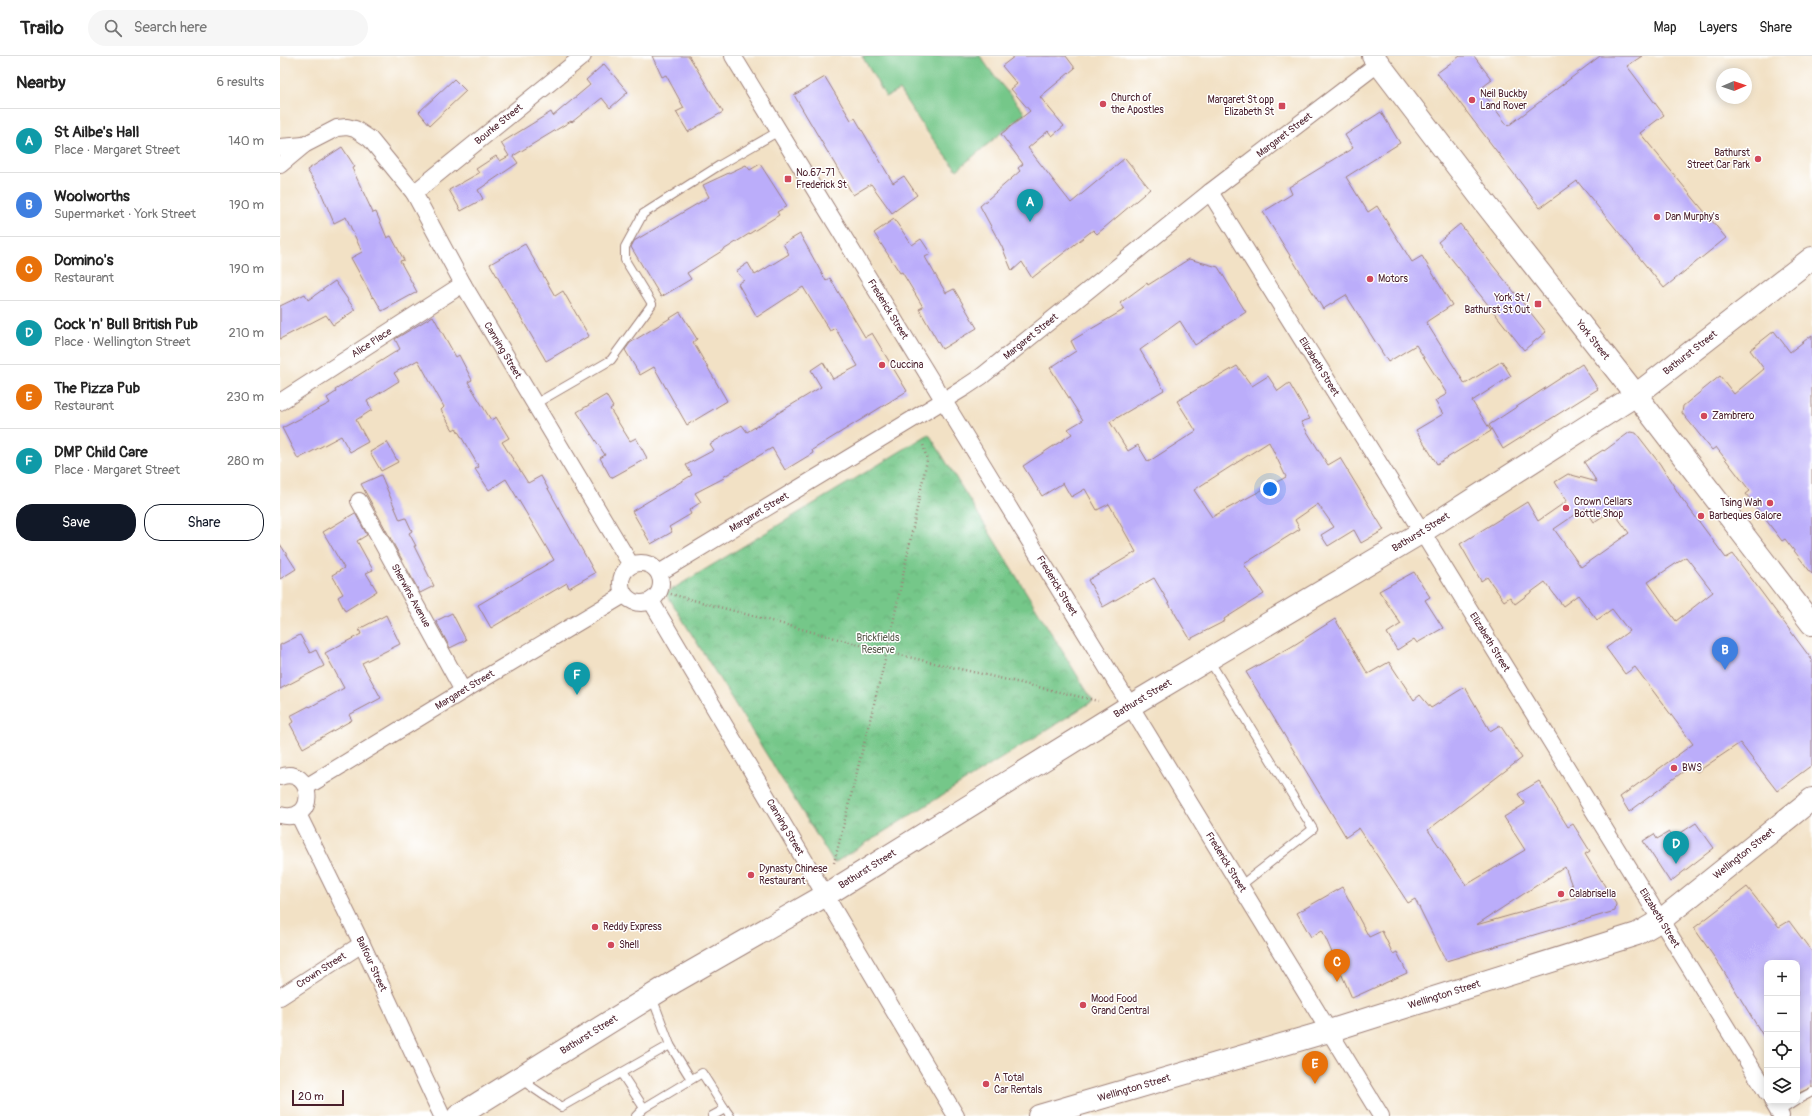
<!DOCTYPE html>
<meta charset="utf-8">
<style>
body{margin:0;font-family:Pangolin,sans-serif;background:#f6f6f6;color:#222}
.controls{position:absolute;right:12px;bottom:12px;display:grid;overflow:hidden;border-radius:8px;box-shadow:0 2px 10px #0003}
.controls button{width:36px;height:36px;display:grid;place-items:center;padding:0;border:0;border-bottom:1px solid #e0e0e0;background:#fff;color:#222;font:20px sans-serif}
.compass{position:absolute;left:1436px;top:12px;width:36px;height:36px;border-radius:50%;background:#fff;box-shadow:0 2px 10px #0003;rotate:88deg}
.scale{position:absolute;left:12px;bottom:10px;width:52px;box-sizing:border-box;padding-left:4px;border:2px solid #4a1f2b;border-top:0;font-size:11px;line-height:14px;white-space:nowrap;color:#4a1f2b;-webkit-text-stroke:3px #fff;paint-order:stroke}
.you{position:absolute;left:990px;top:433px;width:14px;height:14px;margin:-10px;border:3px solid #fff;border-radius:50%;background:#1a73e8;box-shadow:0 0 0 6px #1a73e833}
.badge{display:grid;place-items:center;width:26px;height:26px;border-radius:50%;background:#111827;color:#fff;font-size:13px;font-weight:700}
.pin{position:absolute;translate:-50% -33px;filter:drop-shadow(0 1px 2px #0008)}
.pin::after{content:'';position:absolute;top:21px;width:14px;height:12px;background:inherit;clip-path:polygon(0 0,100% 0,50% 100%)}
.list{margin:0;padding:0;list-style:none}
h2{display:flex;justify-content:space-between;align-items:center;height:52px;margin:0;padding:0 16px;font-size:17px}
h2 small{font-size:13px;font-weight:400;color:#767676}
.list li{display:grid;grid-template-columns:26px 1fr auto;gap:12px;align-items:center;box-sizing:border-box;height:64px;padding:0 16px;border-top:1px solid #e0e0e0}
.list b{display:block;font-size:15px;white-space:nowrap}
.list p{margin:0;font-size:13px;white-space:nowrap;color:#767676}
.list em{font-size:13px;font-style:normal;color:#767676}
.actions{display:flex;gap:8px;padding:12px 16px}
.actions a{flex:1;padding:9px 0;border:1px solid #111827;border-radius:16px;text-align:center;font-size:14px;color:#111827}
.actions .main{background:#111827;color:#fff}
.icon{flex:none;width:22px;height:22px;fill:none;stroke:currentColor;stroke-width:2;stroke-linecap:round;stroke-linejoin:round}
.map{position:relative;flex:none;width:1532px;height:1060px;overflow:hidden}
header{display:flex;align-items:center;gap:24px;box-sizing:border-box;height:56px;padding:0 20px;background:#fff;border-bottom:1px solid #e0e0e0}
header strong{font-size:19px}
nav{display:flex;gap:22px;margin-inline-start:auto;font-size:14px}
.search{width:280px;height:36px;background:#f6f6f6;display:flex;align-items:center;gap:10px;box-sizing:border-box;padding:0 14px;border-radius:22px;color:#767676;font-size:15px}
main{display:flex}
aside{flex:1;background:#fff}
.map>svg:first-child{display:block}
.park{fill:url(#park-crowns);stroke:#5f735a}
.garden{fill:#74c789;stroke:#5f735a}
.building{fill:#bbadfa;fill-rule:evenodd}
.lines{fill:none;stroke-linecap:round;stroke-linejoin:round}
.lane-casing{stroke:#9e8078;stroke-width:10}
.street-casing{stroke:#9e8078;stroke-width:18}
.highway-casing{stroke:#9e8078;stroke-width:24}
.path{stroke:#9e8078;stroke-width:2.5;stroke-dasharray:1 3;stroke-linecap:butt}
.lane{stroke:#fff;stroke-width:8}
.street{stroke:#fff;stroke-width:16}
.highway{stroke:#fff;stroke-width:22}
.poi-dot{fill:#d1495b;stroke:#fff;stroke-width:1.5}
.labels{text-anchor:middle;dominant-baseline:central;stroke-width:3;stroke-linejoin:round;paint-order:stroke}
.poi-label{font-size:10px;fill:#4a1f2b;stroke:#fff;text-anchor:start}
.street-label{font-size:10px;fill:#4a1f2b;stroke:#fff}
.park-label{font-size:10px;fill:#595a4c;stroke:#fff}
</style>
<header>
<strong>Trailo</strong>
<div class="search"><svg class="icon" aria-label="search" viewBox="0 0 24 24"><circle cx="10" cy="10" r="6"/><path d="M15 15l6 6"/></svg>Search here</div>
<nav><a>Map</a><a>Layers</a><a>Share</a></nav>
</header>
<main>
<aside>
<h2>Nearby<small>6 results</small></h2>
<ul class="list">
<li><span class="badge" style="background:#0f9aa8">A</span><div><b>St Ailbe's Hall</b><p>Place · Margaret Street</p></div><em>140 m</em></li>
<li><span class="badge" style="background:#3f7fe0">B</span><div><b>Woolworths</b><p>Supermarket · York Street</p></div><em>190 m</em></li>
<li><span class="badge" style="background:#e8710a">C</span><div><b>Domino's</b><p>Restaurant</p></div><em>190 m</em></li>
<li><span class="badge" style="background:#0f9aa8">D</span><div><b>Cock 'n' Bull British Pub</b><p>Place · Wellington Street</p></div><em>210 m</em></li>
<li><span class="badge" style="background:#e8710a">E</span><div><b>The Pizza Pub</b><p>Restaurant</p></div><em>230 m</em></li>
<li><span class="badge" style="background:#0f9aa8">F</span><div><b>DMP Child Care</b><p>Place · Margaret Street</p></div><em>280 m</em></li>
</ul>
<div class="actions"><a class="main">Save</a><a>Share</a></div>
</aside>
<div class="map">
<svg width="1532" height="1060" viewBox="0 0 1532 1060">
<defs>
<pattern id="park-crowns" width="20" height="18" patternUnits="userSpaceOnUse"><rect width="20" height="18" fill="#74c789"/><path d="M2 6a3 3 0 1 1 6 0M12 15a3 3 0 1 1 6 0" fill="none" stroke="#66aa76"/></pattern>
</defs>
<rect width="100%" height="100%" fill="#fff"/>
<filter id="ink" filterUnits="userSpaceOnUse"><feTurbulence type="fractalNoise" baseFrequency=".025" numOctaves="2"/><feDisplacementMap in="SourceGraphic" scale="8" xChannelSelector="R" yChannelSelector="G"/><feConvolveMatrix kernelMatrix="1 2 1 2 8 2 1 2 1" color-interpolation-filters="sRGB"/></filter>
<filter id="wash" filterUnits="userSpaceOnUse"><feTurbulence type="fractalNoise" baseFrequency=".012" numOctaves="4" result="noise"/><feDisplacementMap in="SourceGraphic" scale="16" xChannelSelector="R" yChannelSelector="G"/><feGaussianBlur stdDeviation="0.9" result="paint"/><feColorMatrix in="noise" values="0 0 0 0 0 0 0 0 0 0 0 0 0 0 0 0 0 1.4 0 .05"/><feComposite in="paint" operator="in"/></filter>
<g filter="url(#wash)">
<rect width="100%" height="100%" fill="#f2e1c5"/>
<!-- park -->
<polygon class="park" points="649,378 813,645 554,807 386,537"/>
<!-- garden -->
<polygon class="garden" points="582,0 700,0 715,21 745,57 677,114 645,73 619,34 606,41"/>
<g id="blocks">
<!-- building -->
<g class="building">
<polygon points="372,0 409,0 443,56 408,76 396,56 404,52 386,19 382,21"/>
<polygon points="735,0 786,0 795,12 760,41 784,70 772,80 768,75 748,92 791,147 845,102 870,133 817,178 813,174 752,222 742,206 732,215 722,191 700,150 740,115 738,112 743,108 721,78 750,55 731,33 737,28 722,10"/>
<polygon points="1180,0 1194,0 1212,24 1200,33 1228,70 1320,0 1362,0 1347,10 1384,59 1360,77 1446,182 1384,232 1297,125 1260,152 1157,17"/>
<polygon points="324,8 348,36 330,52 322,42 292,66 291,65 233,100 238,107 198,134 203,143 181,155 169,134 199,117 196,113 216,100 220,105 229,100 221,87 271,56 273,60 310,29 306,24"/>
<polygon points="545,21 571,64 575,62 613,127 624,120 637,139 612,157 591,128 573,139 514,39"/>
<polygon points="174,23 186,35 150,69 139,56"/>
<polygon points="1101,56 1120,87 1066,121 1088,156 1097,150 1132,206 1142,200 1172,249 1146,266 1185,328 1222,305 1231,320 1192,345 1211,375 1157,408 1136,374 1163,358 1155,345 1167,338 1136,289 1108,306 1066,239 1043,253 983,156 1012,138 1009,131 1073,92 1065,79"/>
<polygon points="62,91 75,111 72,112 93,157 96,156 107,182 111,180 124,204 120,205 137,236 102,255 94,241 93,242 71,202 82,196 66,161 54,167 40,134 27,114"/>
<polygon points="480,108 507,150 497,156 499,159 407,217 411,223 381,241 351,191 354,185 429,141 423,129 466,109 470,114"/>
<polygon points="614,163 632,189 641,183 651,198 645,201 666,237 674,233 697,272 662,293 639,253 643,251 622,216 620,217 594,177"/>
<polygon points="1180,168 1266,276 1244,294 1158,186"/>
<polygon points="520,178 546,225 550,222 585,281 592,277 627,335 532,394 533,397 505,414 492,392 443,421 444,422 415,437 421,446 409,454 411,458 389,471 392,476 371,488 352,455 412,419 406,409 434,394 430,388 462,369 467,376 541,331 531,314 543,306 553,323 578,310 555,272 550,275 523,231 477,261 458,228 464,224 456,215 468,207 475,219 509,198 503,188"/>
<polygon points="245,188 275,240 283,235 309,280 266,305 210,208"/>
<path d="M909 203 938 211 966 256 915 289 900 265 860 294 884 334 830 366 848 395 858 389 868 406 916 375 897 345 957 310 972 330 988 320 998 335 1009 327 1030 363 1021 366 1048 409 1060 402 1104 474 1081 487 1074 474 1048 490 1041 479 1054 471 1038 448 1015 464 1020 473 964 508 984 538 944 563 945 565 910 583 874 522 823 551 808 524 856 496 829 448 817 454 805 433 791 441 783 427 762 440 743 410 792 378 788 373 803 364 770 312 796 295 791 285 845 253 840 247 867 227 868 229ZM989 386 1006 421 932 461 914 434Z"/>
<polygon points="55,225 75,254 53,269 46,259 0,283 0,250 25,238 28,244"/>
<polygon points="400,256 417,283 413,286 447,345 407,369 374,311 360,319 345,294 350,287"/>
<polygon points="153,260 176,301 179,299 192,324 188,326 211,364 216,361 229,382 222,386 248,427 261,420 315,517 289,532 287,527 211,572 198,549 274,504 226,423 209,434 195,413 199,411 176,372 173,374 161,354 164,351 138,304 114,317 119,325 87,345 92,354 76,364 88,386 70,396 61,380 18,403 2,372 50,347 47,342 56,336 55,334 120,293 115,283"/>
<polygon points="1494,275 1510,296 1532,279 1532,518 1505,483 1502,485 1466,438 1470,435 1436,391 1432,394 1402,357 1403,350 1440,320 1454,338 1484,313 1470,294"/>
<polygon points="1302,308 1318,333 1223,393 1209,369"/>
<polygon points="326,339 333,351 330,353 350,385 356,382 367,402 331,422 320,402 325,399 297,356"/>
<path d="M1350 376 1356 377 1380 408 1400 440 1446 502 1453 498 1532 604V709L1497 735 1460 687 1417 716 1412 709 1349 756 1340 741 1413 688 1355 611 1345 618 1326 592 1349 575 1332 553 1317 564 1298 539 1283 550 1265 526 1235 548 1230 541 1224 545 1207 521 1201 525 1180 488 1247 446 1258 465 1287 445 1275 426 1288 418 1317 426 1304 406 1323 394 1324 395ZM1305 452 1314 466 1332 454 1349 477 1301 511 1274 473ZM1406 501 1433 536 1396 565 1368 526Z"/>
<polygon points="107,386 118,406 101,415 90,396"/>
<polygon points="101,419 120,464 126,462 132,475 129,477 136,490 134,490 154,530 140,537 81,428"/>
<polygon points="75,457 87,479 77,485 93,514 86,517 97,535 65,555 58,541 63,538 52,519 64,512 43,476"/>
<polygon points="0,488 16,513 0,523"/>
<polygon points="1134,516 1150,541 1145,544 1163,572 1137,587 1134,583 1117,594 1107,577 1121,568 1099,535"/>
<polygon points="172,557 186,584 170,592 156,565"/>
<polygon points="106,559 120,588 82,607 101,642 69,659 72,664 23,692 10,668 13,666 10,660 29,650 30,651 64,632 45,597 81,578 79,573"/>
<path d="M1055 563 1088 618 1109 606 1134 644 1140 639 1151 652 1185 631 1210 675 1220 669 1242 702 1148 774 1186 829 1245 794 1224 761 1245 748 1238 738 1259 725 1288 771 1293 768 1310 795 1305 798 1336 848 1335 855 1166 905 1135 843 1128 847 1079 772 1066 781 966 616 1011 591ZM1285 811 1296 841 1196 869Z"/>
<polygon points="20,579 30,597 36,594 44,610 0,633 0,589"/>
<polygon points="1416,767 1434,792 1390,826 1363,785 1374,778 1377,783 1389,776 1393,782"/>
<polygon points="1062,831 1089,881 1102,875 1113,898 1117,896 1127,917 1072,942 1042,874 1031,881 1017,857"/>
<polygon points="1467,831 1499,871 1509,865 1532,896 1532,1031 1517,1038 1517,907 1487,907 1487,986 1441,911 1414,872"/>
</g>
</g>
</g>
<g filter="url(#ink)">
<use href="#blocks" fill-opacity="0" stroke="#9e8078" stroke-width="1"/>
<g class="lines">
<!-- lane casing -->
<g class="lane-casing">
<g id="lane">
<polyline points="255,348 331,304 372,248 345,204 345,191 363,158 440,109 499,75"/>
<polyline points="929,604 1033,773 960,830"/>
<polyline points="372,941 390,989 411,1023"/>
<polyline points="341,1017 364,1052"/>
<polyline points="240,1023 281,1051 390,989"/>
<polyline points="1517,1044 1532,1036"/>
<polyline points="1499,1056 1516,1045"/>
<polyline points="356,1060 364,1052 422,1017 445,1053"/>
<polyline points="432,1060 445,1053 450,1060"/>
</g>
</g>
<!-- street casing -->
<g class="street-casing">
<g id="street">
<path id="s1" d="M453 0 1101 1060"/>
<polyline points="0,91 24,89"/>
<path id="s2" d="M0 109 24 89 57 72 67 71 75 73 90 83 134 137 183 228 351 509"/>
<path id="s3" d="M930 136 1142 476 1487 1037"/>
<path id="s4" d="M134 137 303 0"/>
<path id="s5" d="M0 346 183 228"/>
<path id="s6" d="M79 445 183 635"/>
<circle cx="361" cy="527" r="20"/>
<path id="s7" d="M379 517 684 332 702 320 930 136 1099 7"/>
<path id="s8" d="M371 545 676 1060"/>
<path d="M0 721C33 708 40 769 0 759"/>
<path id="s9" d="M26 731 183 635 344 539"/>
<path id="s10" d="M18 758 82 888 162 1060"/>
<path id="s11" d="M0 941 82 888"/>
<polyline points="1492,1045 1501,1060"/>
</g>
</g>
<!-- highway casing -->
<g class="highway-casing">
<g id="highway">
<path id="s12" d="M1093 0 1205 147 1356 339 1532 568"/>
<path id="s13" d="M178 1060 394 926 546 839 850 650 1142 476 1356 339 1532 202"/>
<path id="s14" d="M759 1060 1049 975 1357 878 1381 864 1532 743"/>
</g>
</g>
<!-- path -->
<g class="path">
<polyline points="387,537 607,596 818,645"/>
<polyline points="554,807 607,596 647,404 643,388"/>
</g>
<!-- lane -->
<use href="#lane" class="lane"/>
<!-- street -->
<use href="#street" class="street"/>
<!-- highway -->
<use href="#highway" class="highway"/>
</g>
</g>
<!-- markers -->
<g class="poi-dot">
<circle cx="1192" cy="44" r="4"/>
<circle cx="823" cy="48" r="4"/>
<rect x="998" y="46" width="8" height="8" rx="2"/>
<circle cx="1478" cy="103" r="4"/>
<rect x="504" y="119" width="8" height="8" rx="2"/>
<circle cx="1377" cy="161" r="4"/>
<circle cx="1090" cy="223" r="4"/>
<rect x="1254" y="244" width="8" height="8" rx="2"/>
<circle cx="602" cy="309" r="4"/>
<circle cx="1424" cy="360" r="4"/>
<circle cx="1490" cy="447" r="4"/>
<circle cx="1286" cy="452" r="4"/>
<circle cx="1421" cy="460" r="4"/>
<circle cx="1394" cy="712" r="4"/>
<circle cx="471" cy="819" r="4"/>
<circle cx="1281" cy="838" r="4"/>
<circle cx="315" cy="871" r="4"/>
<circle cx="331" cy="889" r="4"/>
<circle cx="803" cy="949" r="4"/>
<circle cx="706" cy="1028" r="4"/>
</g>
<g class="labels">
<!-- poi labels -->
<g class="poi-label">
<text x="1200" y="38">Neil Buckby<tspan x="1200" dy="12">Land Rover</tspan></text>
<text x="831" y="42">Church of<tspan x="831" dy="12">the Apostles</tspan></text>
<text x="994" y="44" text-anchor="end">Margaret St opp<tspan x="994" dy="12">Elizabeth St</tspan></text>
<text x="1470" y="97" text-anchor="end">Bathurst<tspan x="1470" dy="12">Street Car Park</tspan></text>
<text x="516" y="117">No.67-71<tspan x="516" dy="12">Frederick St</tspan></text>
<text x="1385" y="161">Dan Murphy's</text>
<text x="1098" y="223">Motors</text>
<text x="1250" y="242" text-anchor="end">York St /<tspan x="1250" dy="12">Bathurst St Out</tspan></text>
<text x="610" y="309">Cuccina</text>
<text x="1432" y="360">Zambrero</text>
<text x="1294" y="446">Crown Cellars<tspan x="1294" dy="12">Bottle Shop</tspan></text>
<text x="1482" y="447" text-anchor="end">Tsing Wah</text>
<text x="1429" y="460">Barbeques Galore</text>
<text x="1402" y="712">BWS</text>
<text x="479" y="813">Dynasty Chinese<tspan x="479" dy="12">Restaurant</tspan></text>
<text x="1289" y="838">Calabrisella</text>
<text x="323" y="871">Reddy Express</text>
<text x="339" y="889">Shell</text>
<text x="811" y="943">Mood Food<tspan x="811" dy="12">Grand Central</tspan></text>
<text x="714" y="1022">A Total<tspan x="714" dy="12">Car Rentals</tspan></text>
</g>
<!-- street labels -->
<g class="street-label">
<text stroke="none"><textPath href="#s4" startOffset="109">Bourke Street</textPath></text>
<text stroke="none"><textPath href="#s7" startOffset="765">Margaret Street</textPath></text>
<text stroke="none"><textPath href="#s1" startOffset="297">Frederick Street</textPath></text>
<text stroke="none"><textPath href="#s7" startOffset="441">Margaret Street</textPath></text>
<text stroke="none"><textPath href="#s12" startOffset="359">York Street</textPath></text>
<text stroke="none"><textPath href="#s5" startOffset="109">Alice Place</textPath></text>
<text stroke="none"><textPath href="#s2" startOffset="355">Canning Street</textPath></text>
<text stroke="none"><textPath href="#s13" startOffset="1450">Bathurst Street</textPath></text>
<text stroke="none"><textPath href="#s3" startOffset="206">Elizabeth Street</textPath></text>
<text stroke="none"><textPath href="#s7" startOffset="117">Margaret Street</textPath></text>
<text stroke="none"><textPath href="#s13" startOffset="1126">Bathurst Street</textPath></text>
<text stroke="none"><textPath href="#s1" startOffset="621">Frederick Street</textPath></text>
<text stroke="none"><textPath href="#s6" startOffset="108">Sherwins Avenue</textPath></text>
<text stroke="none"><textPath href="#s3" startOffset="530">Elizabeth Street</textPath></text>
<text stroke="none"><textPath href="#s9" startOffset="186">Margaret Street</textPath></text>
<text stroke="none"><textPath href="#s13" startOffset="802">Bathurst Street</textPath></text>
<text stroke="none"><textPath href="#s8" startOffset="263">Canning Street</textPath></text>
<text stroke="none"><textPath href="#s14" startOffset="759">Wellington Street</textPath></text>
<text stroke="none"><textPath href="#s1" startOffset="945">Frederick Street</textPath></text>
<text stroke="none"><textPath href="#s13" startOffset="478">Bathurst Street</textPath></text>
<text stroke="none"><textPath href="#s3" startOffset="854">Elizabeth Street</textPath></text>
<text stroke="none"><textPath href="#s10" startOffset="167">Balfour Street</textPath></text>
<text stroke="none"><textPath href="#s11" startOffset="49">Crown Street</textPath></text>
<text stroke="none"><textPath href="#s14" startOffset="423">Wellington Street</textPath></text>
<text stroke="none"><textPath href="#s13" startOffset="154">Bathurst Street</textPath></text>
<text stroke="none"><textPath href="#s14" startOffset="99">Wellington Street</textPath></text>
</g>
<!-- park labels -->
<g class="park-label">
<text x="598" y="582">Brickfields<tspan x="598" dy="12">Reserve</tspan></text>
</g>
</g>
</svg>
<div class="controls">
<button>+</button>
<button>−</button>
<button><svg class="icon" aria-label="locate" viewBox="0 0 24 24"><circle cx="12" cy="12" r="6"/><path d="M12 2v4M12 18v4M2 12h4M18 12h4"/></svg></button>
<button><svg class="icon" aria-label="layers" viewBox="0 0 24 24"><path d="M12 4l9 5-9 5-9-5zM3 14l9 5 9-5"/></svg></button>
</div>
<svg class="compass" viewBox="-18 -18 36 36"><path d="M0-13l5 13h-10z" fill="#e53935"/><path d="M0 13l5-13h-10z" fill="#767676"/></svg>
<div class="scale">20 m</div>
<div class="you"></div>
<div class="pin badge" style="left:750px;top:166px;background:#0f9aa8">A</div>
<div class="pin badge" style="left:1445px;top:614px;background:#3f7fe0">B</div>
<div class="pin badge" style="left:1057px;top:926px;background:#e8710a">C</div>
<div class="pin badge" style="left:1396px;top:808px;background:#0f9aa8">D</div>
<div class="pin badge" style="left:1035px;top:1028px;background:#e8710a">E</div>
<div class="pin badge" style="left:297px;top:639px;background:#0f9aa8">F</div>
</div>
</main>
